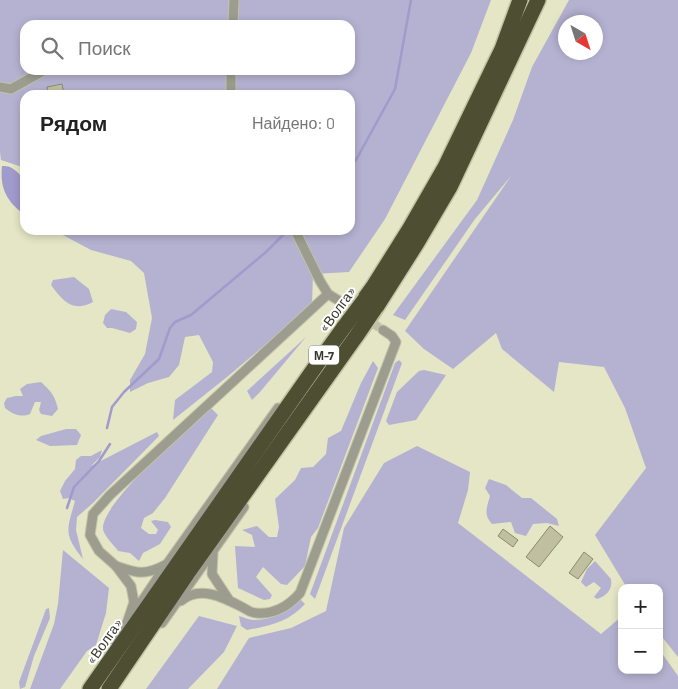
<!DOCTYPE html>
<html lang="ru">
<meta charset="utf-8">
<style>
body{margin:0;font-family:Barlow,sans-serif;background:#f6f6f6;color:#222}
.controls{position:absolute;right:15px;bottom:15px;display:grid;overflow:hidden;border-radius:10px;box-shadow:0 2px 8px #0003}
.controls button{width:45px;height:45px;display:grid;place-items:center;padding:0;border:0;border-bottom:1px solid #e0e0e0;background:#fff;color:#222;font:25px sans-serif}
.compass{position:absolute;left:558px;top:15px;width:45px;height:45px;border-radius:50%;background:#fff;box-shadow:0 2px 8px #0003;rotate:141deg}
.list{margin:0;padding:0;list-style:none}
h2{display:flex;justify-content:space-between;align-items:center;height:65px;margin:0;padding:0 20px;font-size:21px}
h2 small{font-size:16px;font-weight:400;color:#767676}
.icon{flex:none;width:28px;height:28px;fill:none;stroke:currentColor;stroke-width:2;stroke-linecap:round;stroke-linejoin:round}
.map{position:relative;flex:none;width:678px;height:689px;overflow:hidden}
.search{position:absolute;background:#fff;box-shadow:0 2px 8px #0003;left:20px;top:20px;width:335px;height:55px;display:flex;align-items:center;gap:12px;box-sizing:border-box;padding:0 18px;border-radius:15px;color:#767676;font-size:19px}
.panel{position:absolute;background:#fff;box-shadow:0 2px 8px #0003;left:20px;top:90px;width:335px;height:145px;border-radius:15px}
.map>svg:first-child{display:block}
.green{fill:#b5b1d1;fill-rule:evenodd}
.water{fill:#a19acd}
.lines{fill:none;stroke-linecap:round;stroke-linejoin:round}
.stream{stroke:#a19acd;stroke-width:2.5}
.building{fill:#c0c0a0;stroke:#8a8b6d}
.street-tunnel{stroke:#c2c3a6;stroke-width:9;stroke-dasharray:9 4.5;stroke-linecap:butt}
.street-casing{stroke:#c2c3a6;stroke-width:11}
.highway-casing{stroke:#c2c3a6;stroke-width:18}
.street{stroke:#9c9d8f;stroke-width:9}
.highway{stroke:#4e4e32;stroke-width:15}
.highway-bridge-casing{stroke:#c2c3a6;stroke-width:18;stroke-linecap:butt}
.highway-bridge{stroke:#4e4e32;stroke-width:15}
.labels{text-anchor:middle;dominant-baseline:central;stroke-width:4;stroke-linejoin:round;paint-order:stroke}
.shield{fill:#fff;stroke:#73736a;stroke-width:1}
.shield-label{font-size:12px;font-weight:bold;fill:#37372a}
.street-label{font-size:14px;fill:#37372a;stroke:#fff}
</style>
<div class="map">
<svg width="678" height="689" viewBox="0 0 678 689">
<rect width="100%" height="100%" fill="#e5e6c5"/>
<!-- green -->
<g class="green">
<path d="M0 0H491L471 53 385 219 349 272 313 274 312 305 227 377 173 420 175 400 212 372 213 362 199 335 185 337 179 365 169 377 148 383 130 392V380L145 354 152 318 144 273 131 261 91 250 61 234 60 230H350V95H25V168L1 160 0 152ZM25 25H350V70H25Z"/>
<path d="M569 0H678V657L659 633V588H627L595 535 646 468 625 408 604 367 559 362 554 392 502 349 496 333 453 369 424 349 405 331 511 176 475 219 405 320 393 315 477 200 513 120 532 67ZM566 22H596V52H566Z"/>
<path d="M74 277 89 289 93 302C72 313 63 301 51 285L53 280Z"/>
<polygon points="111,309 126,312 137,322 136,329 130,333 112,328 107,328 103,323 105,315"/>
<polygon points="306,337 260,392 252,400 247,391"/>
<polygon points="399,360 402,363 315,599 310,594 395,363"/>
<polygon points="373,361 378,368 318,528 311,537 305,566 287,585 281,584 263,567 256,577 272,595 270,599 264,600 238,588 235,546 255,547 252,535 242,530 257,526 269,537 277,537 279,527 275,499 295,480 301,468 313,467 326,454 328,438 341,431 361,383"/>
<polygon points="424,370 446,375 416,420 389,425 386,421 397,392 419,371"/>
<path d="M41 382C51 391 55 396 58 409L52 416 41 414 39 410 41 402H35L30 414C21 418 12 414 5 408L4 403 7 398 16 396H23L20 389 27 384Z"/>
<path d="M211 408 218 415 165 498 153 513 144 518 141 528 149 534H156L158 530 151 521 155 520 168 522 171 527 160 544 143 553 139 561 130 553 118 551C114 545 104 536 103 529 101 503 189 427 211 408Z"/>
<polygon points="66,429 76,429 81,435 77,445 50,446 36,440 41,436"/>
<path d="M157 432 159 436 93 503 77 517 76 530 83 559C63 534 67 530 75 501L69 498 63 499 60 491 65 481 75 469 76 460 81 456H91L102 450 100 457 91 466Z"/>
<polygon points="417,446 470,472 468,490 458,523 601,634 622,616 622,670 659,670 659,649 678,676 678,689 217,689 249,638 291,628 326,611 344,528 384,463"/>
<path d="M489 479 506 485 522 498H531L557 519 559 526 547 523 533 524 526 536 515 533 511 522 492 524C483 515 487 507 490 496L485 488Z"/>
<polygon points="63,550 109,588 106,613 96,645 87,651 60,689 30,689 54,624 58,604"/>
<path d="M595 561 611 579C613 590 606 596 597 599L594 597 601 588 594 582 586 587 581 582 587 569Z"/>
<path d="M300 599 305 604C289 622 269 626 247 630L241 626 239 616C243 617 249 620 254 620 273 620 287 611 300 599Z"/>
<polygon points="49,608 50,618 34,656 25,687 20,689 19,682 46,609"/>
<polygon points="199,616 237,626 224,652 188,689 146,689"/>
</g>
<!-- water -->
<path class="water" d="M2 166C9 166 11 167 16 171 29 181 25 194 25 209L21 212C5 199 0 186 2 166Z"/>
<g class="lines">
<!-- stream -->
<g class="stream">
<polyline points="350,167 356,160 395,89 411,0"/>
<polyline points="107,428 112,407 124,392 159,359 170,328 175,322 191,315 266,252 288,230"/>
<polyline points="67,508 74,487 99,461 110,444"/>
</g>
</g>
<!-- building -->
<g class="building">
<polygon points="62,84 64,95 48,95 47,87"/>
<polygon points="550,526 563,537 539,567 526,557"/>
<polygon points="503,529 518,540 513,547 498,536"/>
<polygon points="584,552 593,559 578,579 569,573"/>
</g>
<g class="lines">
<!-- street-tunnel -->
<polyline class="street-tunnel" points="338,300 383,330"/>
<!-- street casing -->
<g class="street-casing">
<g id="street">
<polyline points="233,25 234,0"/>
<polyline points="231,70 231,95"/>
<polyline points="0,87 11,89 45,70"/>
<polyline points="295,230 320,281 328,294"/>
<polyline points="213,553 212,574 229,600"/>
<path d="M116 566C137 573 144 576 165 565"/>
<path d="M181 601C199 585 223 597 242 607 246 609 251 613 256 613 273 615 289 606 300 593L396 342 392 336 383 330"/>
<polyline points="127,623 134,602 131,586 116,566 99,551 90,535 93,514 110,495 328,294 338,300"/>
<polyline points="162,623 244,507"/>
<polyline points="115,641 167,564 278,408"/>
</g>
</g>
<!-- highway casing -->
<g class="highway-casing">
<g id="highway">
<polyline points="90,689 318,363 373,287 410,228 445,167 502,49 520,0"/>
<polyline points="109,689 187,574 372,314 417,243 450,187 538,0"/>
</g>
</g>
<!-- street -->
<use href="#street" class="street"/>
<!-- highway -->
<use href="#highway" class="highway"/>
<!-- highway-bridge casing -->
<g class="highway-bridge-casing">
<g id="highway-bridge">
<polyline points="344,327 365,299"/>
<polyline points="357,335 376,307"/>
</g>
</g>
<!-- highway-bridge -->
<use href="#highway-bridge" class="highway-bridge"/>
</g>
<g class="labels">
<!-- shield labels -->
<rect class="shield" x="309" y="345.5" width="30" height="19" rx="4"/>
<g class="shield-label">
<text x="324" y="355">М-7</text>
</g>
<!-- street labels -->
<g class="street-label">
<text transform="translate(337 309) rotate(-54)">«Волга»</text>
<text transform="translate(104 641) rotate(-55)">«Волга»</text>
</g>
</g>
</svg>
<div class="controls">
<button>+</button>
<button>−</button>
</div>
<svg class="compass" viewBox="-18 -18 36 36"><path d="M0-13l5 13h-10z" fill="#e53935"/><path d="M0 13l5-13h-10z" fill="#767676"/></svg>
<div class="search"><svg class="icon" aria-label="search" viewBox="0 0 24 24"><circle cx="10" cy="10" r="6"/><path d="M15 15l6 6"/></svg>Поиск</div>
<section class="panel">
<h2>Рядом<small>Найдено: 0</small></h2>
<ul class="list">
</ul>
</section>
</div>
